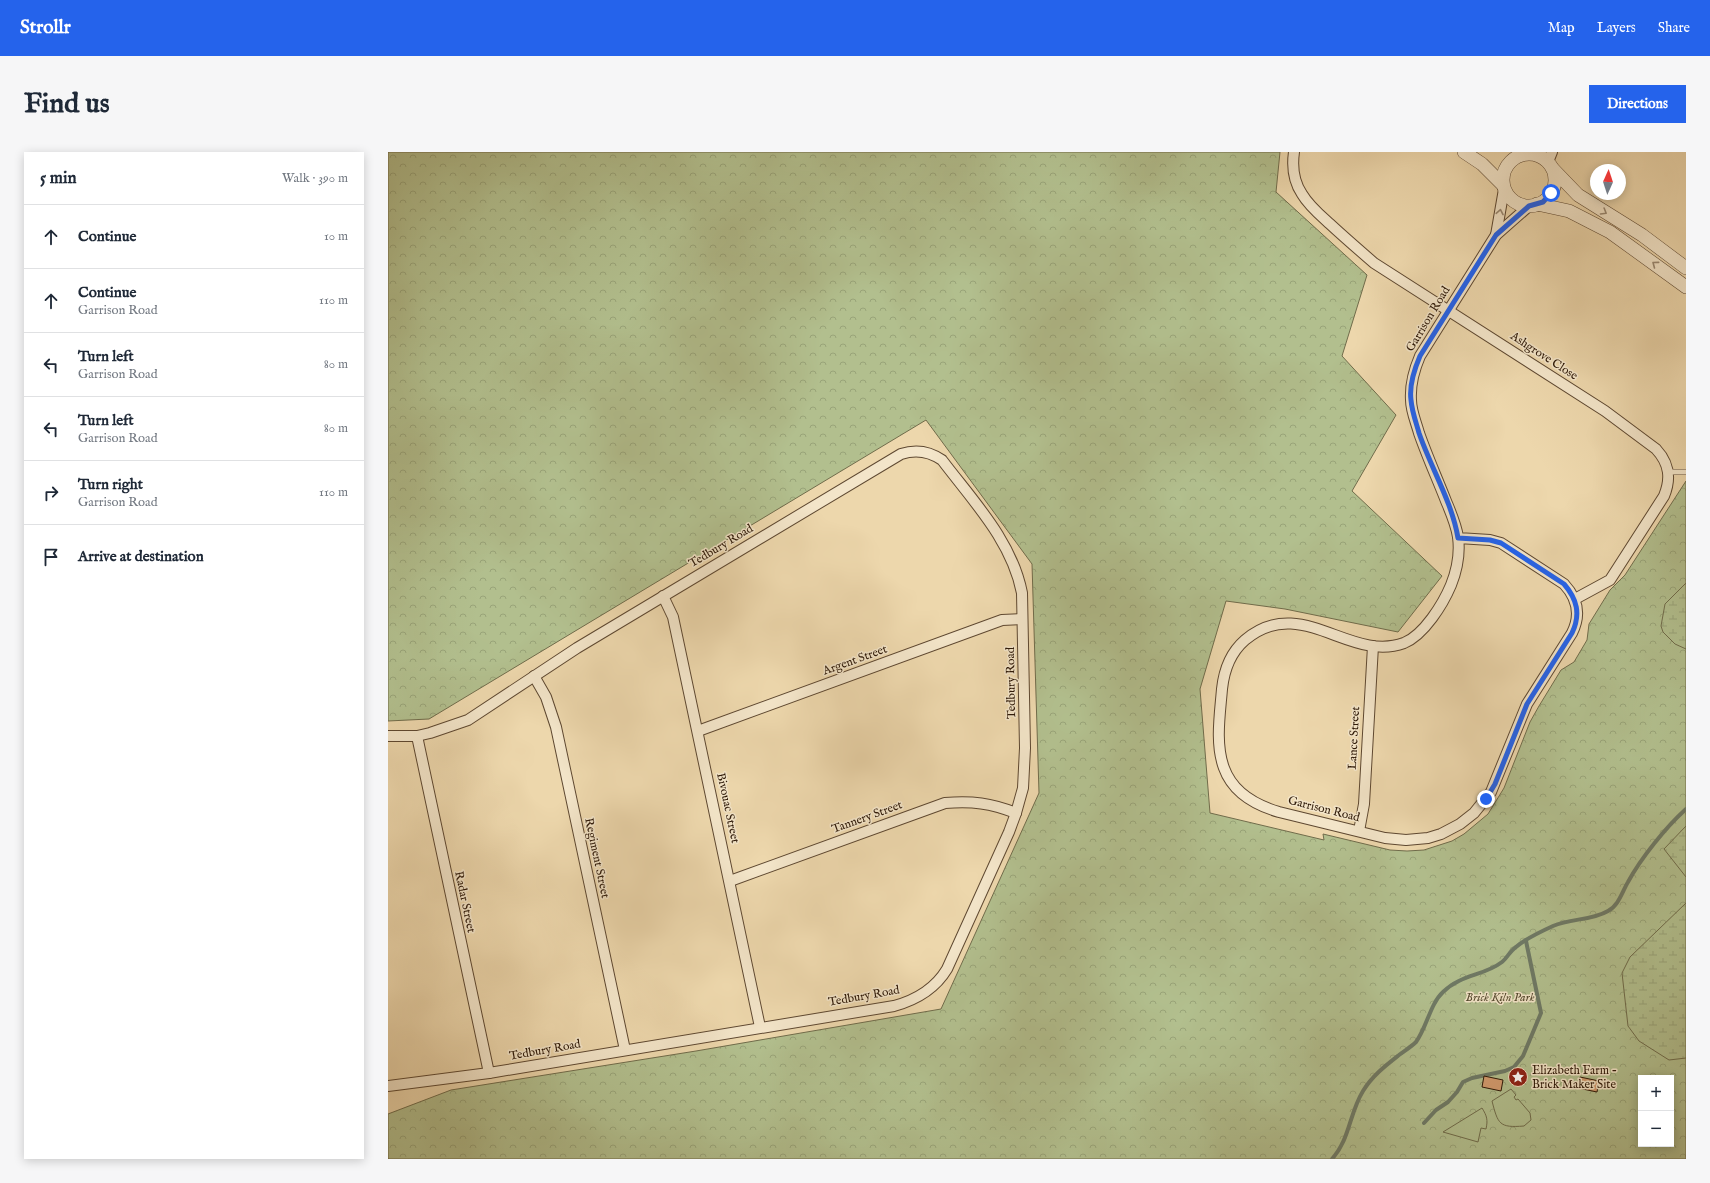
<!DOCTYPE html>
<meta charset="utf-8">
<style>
body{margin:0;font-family:"IM FELL English",serif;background:#f6f6f7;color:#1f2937}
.controls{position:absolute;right:12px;bottom:12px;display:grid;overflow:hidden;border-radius:0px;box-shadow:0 2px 10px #0003}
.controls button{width:36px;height:36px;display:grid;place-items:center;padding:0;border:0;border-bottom:1px solid #e0e1e3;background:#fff;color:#1f2937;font:20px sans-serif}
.compass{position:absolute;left:1202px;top:12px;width:36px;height:36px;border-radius:50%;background:#fff;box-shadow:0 2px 10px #0003;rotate:3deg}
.stop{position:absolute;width:12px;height:12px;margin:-9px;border:3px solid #2563eb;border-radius:50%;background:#fff}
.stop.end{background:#2563eb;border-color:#fff;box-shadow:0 1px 4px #0008}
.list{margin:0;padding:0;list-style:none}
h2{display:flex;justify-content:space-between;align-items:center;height:52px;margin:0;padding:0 16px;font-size:17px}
h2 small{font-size:13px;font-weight:400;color:#747a83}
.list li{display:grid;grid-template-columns:26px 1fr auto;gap:12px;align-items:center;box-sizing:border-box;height:64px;padding:0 16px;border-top:1px solid #e0e1e3}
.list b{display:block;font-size:15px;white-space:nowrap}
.list p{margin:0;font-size:13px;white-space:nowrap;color:#747a83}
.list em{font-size:13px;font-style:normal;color:#747a83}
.icon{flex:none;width:22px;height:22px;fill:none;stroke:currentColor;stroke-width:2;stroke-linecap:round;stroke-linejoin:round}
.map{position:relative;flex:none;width:1298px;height:1007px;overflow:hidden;border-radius:0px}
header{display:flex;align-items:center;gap:24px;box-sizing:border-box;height:56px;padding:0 20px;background:#2563eb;color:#fff}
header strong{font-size:19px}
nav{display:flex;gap:22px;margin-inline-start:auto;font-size:14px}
.intro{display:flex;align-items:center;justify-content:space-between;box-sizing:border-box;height:96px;padding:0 24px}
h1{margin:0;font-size:28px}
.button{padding:10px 18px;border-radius:0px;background:#2563eb;color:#fff;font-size:14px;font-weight:700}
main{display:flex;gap:24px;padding:0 24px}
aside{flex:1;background:#fff;border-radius:0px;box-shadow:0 2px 10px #0003}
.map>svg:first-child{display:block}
.forest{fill:url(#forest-crowns);stroke:#706c4b;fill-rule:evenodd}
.wetland{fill:url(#wetland-marsh);stroke:#706c4b}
.garden{fill:#b2bf8e;stroke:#706c4b}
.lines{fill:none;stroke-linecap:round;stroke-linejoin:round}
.stream{stroke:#6f7a66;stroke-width:4}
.building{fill:#d29b6f;stroke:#2e1908}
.service-casing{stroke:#5e4831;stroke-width:6}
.minor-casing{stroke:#5e4831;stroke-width:12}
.tertiary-casing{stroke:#5e4831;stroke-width:14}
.service{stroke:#f3e5c9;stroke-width:5}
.minor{stroke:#f3e5c9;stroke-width:10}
.tertiary{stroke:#f3e5c9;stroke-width:13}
.oneway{stroke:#9a8972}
.route{stroke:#2563eb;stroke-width:5}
.labels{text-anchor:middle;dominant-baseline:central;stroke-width:3;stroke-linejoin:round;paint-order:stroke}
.street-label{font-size:12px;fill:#2e1908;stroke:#f3e5c9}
.park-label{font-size:12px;font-style:italic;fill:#564b30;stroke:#f3e5c9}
.poi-label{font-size:12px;fill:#2e1908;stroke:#f3e5c9;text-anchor:start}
</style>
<header>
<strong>Strollr</strong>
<nav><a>Map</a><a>Layers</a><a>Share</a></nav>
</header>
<div class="intro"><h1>Find us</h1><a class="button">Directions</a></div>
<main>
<aside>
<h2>5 min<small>Walk · 390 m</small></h2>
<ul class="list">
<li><svg class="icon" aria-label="ahead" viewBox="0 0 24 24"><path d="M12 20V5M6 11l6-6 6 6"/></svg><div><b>Continue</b></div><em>10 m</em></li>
<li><svg class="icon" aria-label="ahead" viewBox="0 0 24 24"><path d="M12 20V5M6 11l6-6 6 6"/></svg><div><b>Continue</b><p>Garrison Road</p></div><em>110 m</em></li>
<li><svg class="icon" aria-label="left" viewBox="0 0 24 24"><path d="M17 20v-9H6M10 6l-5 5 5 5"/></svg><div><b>Turn left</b><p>Garrison Road</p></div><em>80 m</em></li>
<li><svg class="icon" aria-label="left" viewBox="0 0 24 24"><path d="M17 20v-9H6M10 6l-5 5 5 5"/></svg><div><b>Turn left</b><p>Garrison Road</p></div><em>80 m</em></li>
<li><svg class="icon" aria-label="right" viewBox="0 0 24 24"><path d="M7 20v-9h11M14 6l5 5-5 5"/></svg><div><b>Turn right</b><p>Garrison Road</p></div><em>110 m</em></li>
<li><svg class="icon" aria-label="arrive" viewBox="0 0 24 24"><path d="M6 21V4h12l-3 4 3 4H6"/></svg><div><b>Arrive at destination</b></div></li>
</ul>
</aside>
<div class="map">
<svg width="1298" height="1007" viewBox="0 0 1298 1007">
<defs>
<pattern id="forest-crowns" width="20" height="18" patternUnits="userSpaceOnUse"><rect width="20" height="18" fill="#b2bf8e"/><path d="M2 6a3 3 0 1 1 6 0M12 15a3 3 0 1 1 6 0" fill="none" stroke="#99a479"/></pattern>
<pattern id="wetland-marsh" width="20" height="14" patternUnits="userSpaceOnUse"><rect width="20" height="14" fill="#b2bf8e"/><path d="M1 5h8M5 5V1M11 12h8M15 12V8" fill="none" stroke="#99a479"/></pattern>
</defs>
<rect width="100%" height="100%" fill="#edd7ac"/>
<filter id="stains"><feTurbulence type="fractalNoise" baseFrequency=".005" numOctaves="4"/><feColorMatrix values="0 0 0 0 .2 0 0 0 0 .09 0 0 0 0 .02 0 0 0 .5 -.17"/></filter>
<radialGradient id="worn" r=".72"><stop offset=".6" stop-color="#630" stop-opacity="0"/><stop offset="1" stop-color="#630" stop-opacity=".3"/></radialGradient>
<!-- forest -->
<path class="forest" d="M0 0H892L888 40 979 123 954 204 1008 263 964 339 1054 424 1010 480 897 457 838 449 812 537 822 661 936 688 935 682 1002 698 1019 699 1036 698 1064 689 1076 682 1100 662 1116 636 1142 570 1151 554 1173 518 1186 510 1199 488 1201 472 1222 438 1237 423 1298 329V1007H0V962L63 938 308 899 553 857 651 641 644 412 538 268 41 567 0 569ZM1253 926H1283V992H1253Z"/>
<!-- wetland -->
<g class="wetland">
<polygon points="1298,431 1298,497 1287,492 1275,480 1273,474 1277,452"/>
<polygon points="1298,674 1298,725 1276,697"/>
<polygon points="1298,751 1298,906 1281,908 1251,889 1240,874 1234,821 1242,805"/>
</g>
<!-- garden -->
<g class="garden">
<path d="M1123 937 1128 943 1126 945 1128 948 1130 947 1142 961 1143 968 1136 974C1111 976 1110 972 1104 949Z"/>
<path d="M1094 956C1099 964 1100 968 1098 977L1093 976 1090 990 1055 980Z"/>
</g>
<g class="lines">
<!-- stream -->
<g class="stream">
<polyline points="1036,971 1048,958 1060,950 1069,940 1075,930 1084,926 1117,919 1126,915 1135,904 1153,861 1138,789"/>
<path d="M944 1007C962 987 961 962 975 939 984 924 997 914 1011 903 1016 899 1023 895 1028 890 1039 875 1042 852 1055 840 1073 822 1096 824 1114 810 1119 806 1122 799 1128 795 1136 788 1154 779 1165 774 1183 766 1203 769 1220 759 1231 753 1234 740 1240 730 1253 706 1278 675 1298 657"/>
</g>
</g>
<!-- building -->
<g class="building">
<polygon points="1096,924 1115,928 1113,939 1094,935"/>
<polygon points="1192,925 1211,929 1209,940 1190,936"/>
</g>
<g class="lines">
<!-- service casing -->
<g class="service-casing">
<polyline id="service" points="1281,320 1298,320"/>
</g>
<!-- minor casing -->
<g class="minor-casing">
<g id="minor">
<path d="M906 0C904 14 906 30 914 42 921 54 932 63 942 72 956 85 971 98 986 111L1217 259 1268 297C1282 312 1283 327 1276 344L1222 428 1187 447"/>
<polyline points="1138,2 1140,0"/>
<polyline points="1160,10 1164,0"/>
<polyline points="1108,83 1116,37"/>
<path d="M1070 386 1102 388 1113 391 1176 432C1190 447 1193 463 1184 481L1139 552 1103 640 1086 661 1072 672 1053 682 1040 686 1018 688 997 686 891 660C867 653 845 641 836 616 827 592 832 562 834 537 836 518 842 501 857 488 913 441 961 511 1016 491 1036 483 1055 452 1063 433 1069 418 1072 400 1070 385 1068 372 1063 361 1058 349 1049 326 1039 304 1031 281 1028 270 1023 259 1023 248 1022 232 1026 218 1032 204L1108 83 1141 54"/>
<polyline points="275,444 285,465 372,875"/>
<polyline points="146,524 158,545 168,575 237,898"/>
<polyline points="310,579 614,468 634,467"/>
<path d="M0 584H29L42 581 80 568 189 496 513 302C528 297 541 299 554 308 585 349 624 389 634 441L637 596 635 636 628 661 621 680 559 817C547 837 528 848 506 854L101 921 0 934"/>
<polyline points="29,584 101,921"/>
<polyline points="971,679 976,652 985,494"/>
<path d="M342 729 557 651C585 649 602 651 628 661"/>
</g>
</g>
<!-- tertiary casing -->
<g class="tertiary-casing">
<g id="tertiary">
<polyline points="1076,0 1094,12 1115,33"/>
<circle cx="1141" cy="28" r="26"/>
<polyline points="1165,17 1190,43 1254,83 1298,116"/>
<polyline points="1149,52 1181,59 1222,80 1298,135"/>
</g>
</g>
<!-- service -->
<use href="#service" class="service"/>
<!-- minor -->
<use href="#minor" class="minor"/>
<!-- tertiary -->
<use href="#tertiary" class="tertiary"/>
</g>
<!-- one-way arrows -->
<defs><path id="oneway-chevron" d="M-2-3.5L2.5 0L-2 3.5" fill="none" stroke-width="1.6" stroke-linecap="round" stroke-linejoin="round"/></defs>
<g class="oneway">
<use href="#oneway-chevron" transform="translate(1112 60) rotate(-79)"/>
<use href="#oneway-chevron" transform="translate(1216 60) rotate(31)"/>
<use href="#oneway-chevron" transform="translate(1267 112) rotate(-143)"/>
</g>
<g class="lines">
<!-- route -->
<path class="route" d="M1098 647 1107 632 1139 552 1184 481C1193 462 1189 447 1176 432L1113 391 1102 388 1070 386C1064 350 1043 316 1031 281 1028 270 1024 260 1023 248 1021 233 1026 218 1032 204L1108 83 1141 54 1155 50 1163 41"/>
</g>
<!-- icons -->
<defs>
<g id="sight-disc" transform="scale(1)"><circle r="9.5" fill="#8f2418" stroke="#f3e5c9"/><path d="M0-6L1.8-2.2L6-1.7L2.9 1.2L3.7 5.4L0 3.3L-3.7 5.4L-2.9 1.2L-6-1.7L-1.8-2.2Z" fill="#fff"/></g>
</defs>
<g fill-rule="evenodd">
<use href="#sight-disc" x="1130" y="925"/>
</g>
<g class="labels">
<!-- street labels -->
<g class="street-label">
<text transform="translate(1040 167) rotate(-59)">Garrison Road</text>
<text transform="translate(1156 204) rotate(33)">Ashgrove Close</text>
<text transform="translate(333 394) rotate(-31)">Tedbury Road</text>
<text transform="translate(467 508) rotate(-20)">Argent Street</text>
<text transform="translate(623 531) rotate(-91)">Tedbury Road</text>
<text transform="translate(966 586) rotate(-87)">Lance Street</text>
<text transform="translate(340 656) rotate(78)">Bivouac Street</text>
<text transform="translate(936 657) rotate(14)">Garrison Road</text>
<text transform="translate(479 665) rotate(-20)">Tannery Street</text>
<text transform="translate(209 706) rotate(78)">Regiment Street</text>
<text transform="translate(77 750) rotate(78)">Radar Street</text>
<text transform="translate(476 844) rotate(-10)">Tedbury Road</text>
<text transform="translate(157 898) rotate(-10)">Tedbury Road</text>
</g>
<!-- park labels -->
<g class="park-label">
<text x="1112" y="845">Brick Kiln Park</text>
</g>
<!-- poi labels -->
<g class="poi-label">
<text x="1144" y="918">Elizabeth Farm -<tspan x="1144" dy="14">Brick Maker Site</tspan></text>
</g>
</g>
<rect width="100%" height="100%" filter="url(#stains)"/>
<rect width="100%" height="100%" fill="url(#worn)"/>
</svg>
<div class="controls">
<button>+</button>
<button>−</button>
</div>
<svg class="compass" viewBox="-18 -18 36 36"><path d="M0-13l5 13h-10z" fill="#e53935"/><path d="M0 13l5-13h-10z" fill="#747a83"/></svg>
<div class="stop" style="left:1163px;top:41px"></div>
<div class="stop end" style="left:1098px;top:647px"></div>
</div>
</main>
